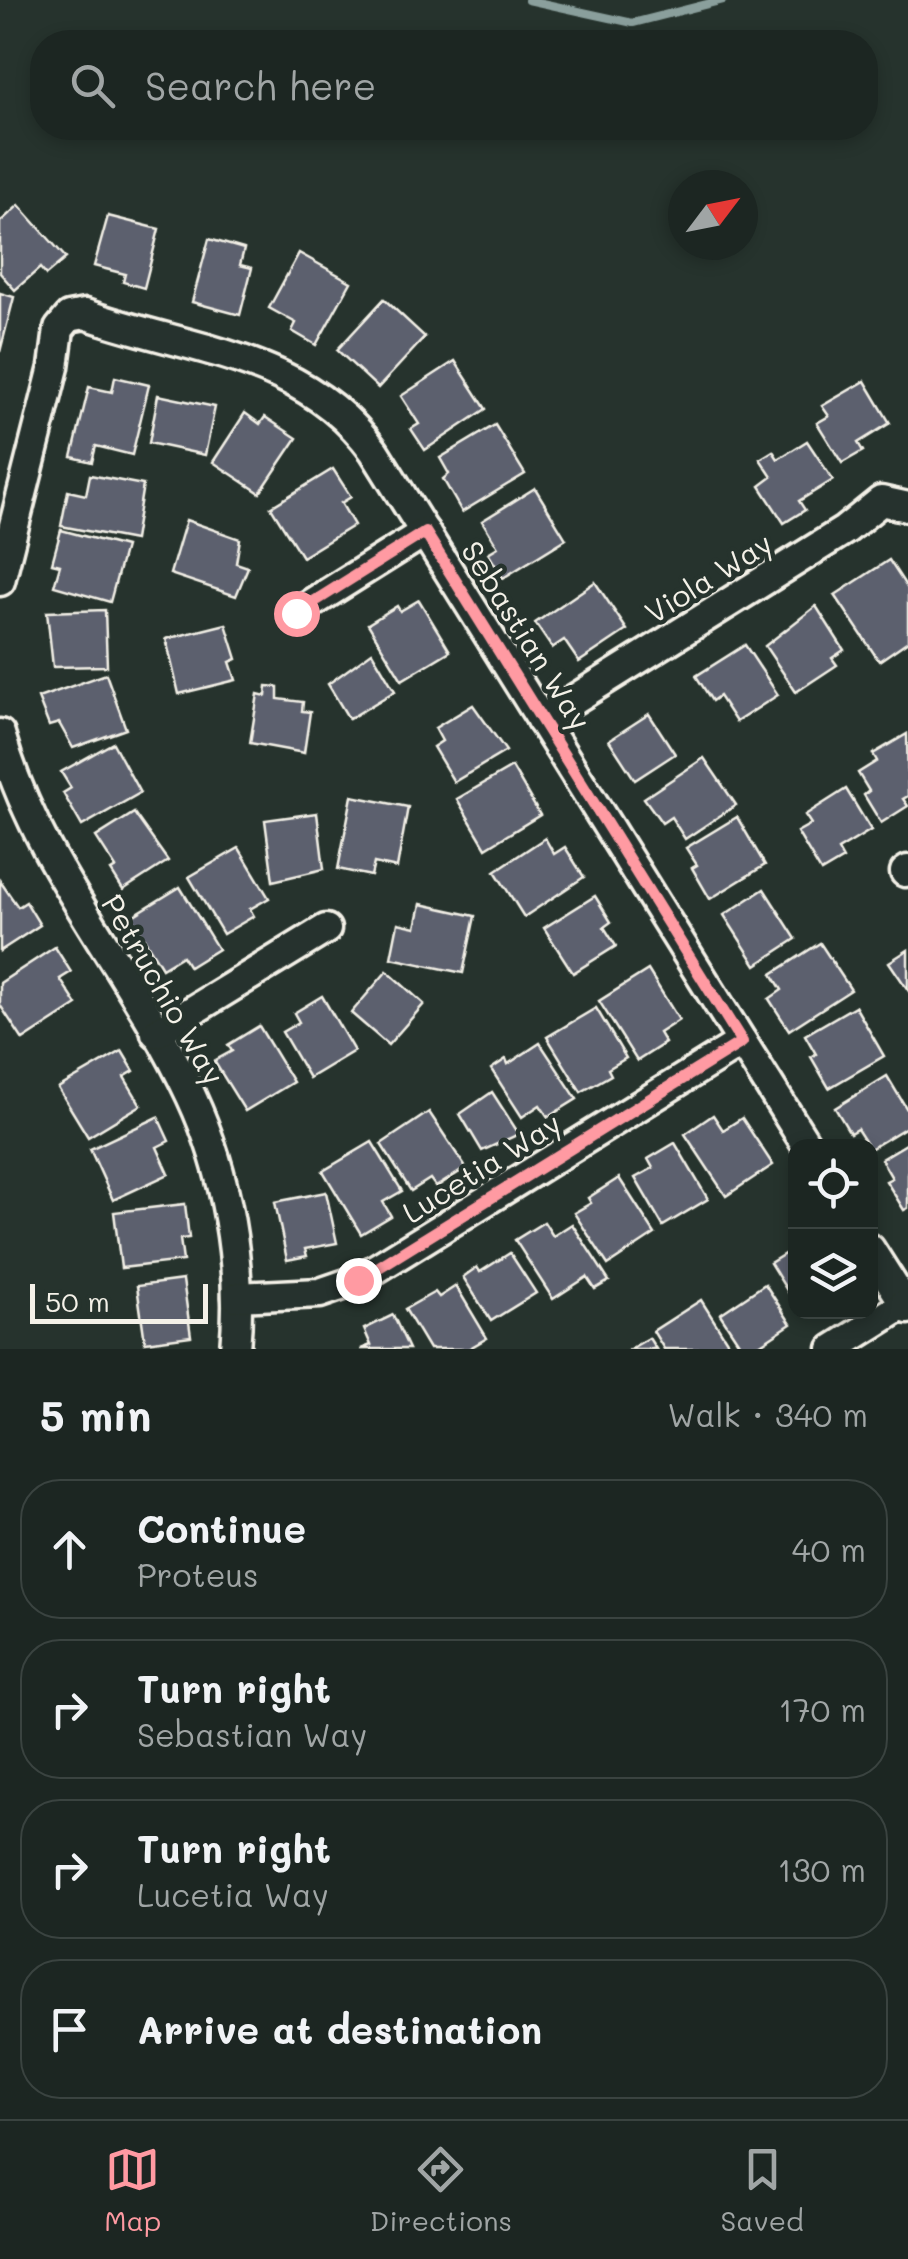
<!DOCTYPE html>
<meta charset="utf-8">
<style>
body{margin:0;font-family:Mali,sans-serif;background:#252e2a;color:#f1f3f6}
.controls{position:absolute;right:30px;bottom:30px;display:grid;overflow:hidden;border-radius:20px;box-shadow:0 5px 15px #0003}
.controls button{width:90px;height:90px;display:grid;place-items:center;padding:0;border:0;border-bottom:2px solid #3a4340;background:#1c2622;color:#f1f3f6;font:50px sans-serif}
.compass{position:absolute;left:668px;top:170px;width:90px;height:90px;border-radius:50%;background:#1c2622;box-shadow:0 5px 15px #0003;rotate:58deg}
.scale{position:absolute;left:30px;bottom:25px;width:178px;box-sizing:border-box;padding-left:10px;border:5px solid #f4f1e8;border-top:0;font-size:28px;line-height:35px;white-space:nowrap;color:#f4f1e8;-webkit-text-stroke:8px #26332d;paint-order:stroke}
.stop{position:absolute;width:30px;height:30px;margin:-22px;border:8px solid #ff9aa2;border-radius:50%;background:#fff}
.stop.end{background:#ff9aa2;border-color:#fff;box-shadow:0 2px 10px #0008}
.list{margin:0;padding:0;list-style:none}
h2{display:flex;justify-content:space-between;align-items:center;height:130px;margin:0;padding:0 40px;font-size:42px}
h2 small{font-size:32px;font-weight:400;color:#a0a5a5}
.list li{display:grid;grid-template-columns:65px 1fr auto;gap:30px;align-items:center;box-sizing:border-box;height:140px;margin:0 20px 20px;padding:0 20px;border:2px solid #3a4340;border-radius:40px}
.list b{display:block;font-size:38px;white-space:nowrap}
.list p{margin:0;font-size:32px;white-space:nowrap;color:#a0a5a5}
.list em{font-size:32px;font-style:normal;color:#a0a5a5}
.icon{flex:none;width:55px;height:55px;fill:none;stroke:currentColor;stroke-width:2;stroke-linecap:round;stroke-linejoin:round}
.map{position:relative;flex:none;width:908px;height:1349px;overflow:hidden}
.search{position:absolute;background:#1c2622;box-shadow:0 5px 15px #0003;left:30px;right:30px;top:30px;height:110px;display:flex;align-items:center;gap:25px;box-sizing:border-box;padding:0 35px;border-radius:40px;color:#a0a5a5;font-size:38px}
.sheet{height:770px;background:#1c2622}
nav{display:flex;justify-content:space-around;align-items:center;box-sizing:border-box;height:140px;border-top:2px solid #3a4340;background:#1c2622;font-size:28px;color:#a0a5a5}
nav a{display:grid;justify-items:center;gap:5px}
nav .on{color:#ff9aa2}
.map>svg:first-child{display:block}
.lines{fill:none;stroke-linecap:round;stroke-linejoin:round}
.stream{stroke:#8a9f9c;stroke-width:8}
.building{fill:#5c616e;stroke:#f4f1e8;stroke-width:2.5}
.minor-casing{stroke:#f4f1e8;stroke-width:35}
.minor{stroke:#26332d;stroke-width:28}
.route{stroke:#ff9aa2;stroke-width:12}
.labels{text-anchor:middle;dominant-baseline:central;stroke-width:9;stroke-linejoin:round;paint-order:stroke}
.street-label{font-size:30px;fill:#f4f1e8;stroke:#26332d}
</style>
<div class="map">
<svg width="908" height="1349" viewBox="0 0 908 1349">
<rect width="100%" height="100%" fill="#26332d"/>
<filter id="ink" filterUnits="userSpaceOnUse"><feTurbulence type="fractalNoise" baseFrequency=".01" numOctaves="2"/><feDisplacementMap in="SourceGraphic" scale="20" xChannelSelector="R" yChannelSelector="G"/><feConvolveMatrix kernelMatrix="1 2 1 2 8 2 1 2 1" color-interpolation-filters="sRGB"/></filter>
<g filter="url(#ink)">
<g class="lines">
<!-- stream -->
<polyline class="stream" points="528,0 633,23 723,0"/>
</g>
<!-- building -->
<g class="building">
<polygon points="19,205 66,258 46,275 40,268 15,290 0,273 0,222"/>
<polygon points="108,216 159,229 144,288 123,282 125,274 94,266"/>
<polygon points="209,239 244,249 240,265 252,268 240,315 192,302"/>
<polygon points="299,253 351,282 316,345 292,331 296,323 269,308"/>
<polygon points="0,293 14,297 0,352"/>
<polygon points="384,299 425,337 378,388 337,350"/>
<polygon points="455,361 486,409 425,450 411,429 419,424 401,396"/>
<polygon points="115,377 149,385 132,455 96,446 92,462 72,457 89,387 112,392"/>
<polygon points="865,381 890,423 858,443 863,451 842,463 817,423 829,416 822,406"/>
<polygon points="158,395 215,407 205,455 149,443"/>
<polygon points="245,413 260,424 265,417 297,438 260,493 213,462"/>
<polygon points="495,425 525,474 462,512 443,479 449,474 440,458"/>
<polygon points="807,441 833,480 799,501 805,510 784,523 760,486 772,477 760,459 773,451 778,459"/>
<polygon points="333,469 351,497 341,503 354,525 302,557 271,507"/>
<polygon points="90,475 143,485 134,540 61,526 68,491 86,495"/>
<polygon points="535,488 566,539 503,578 488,553 498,547 482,521"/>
<polygon points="186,520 240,539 236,563 248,567 236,596 170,574"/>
<polygon points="61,530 125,547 110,602 54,586 60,565 52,563"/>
<polygon points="889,560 908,589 908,641 879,661 835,595"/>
<polygon points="595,582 627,630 579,662 564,640 552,648 535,623"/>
<polygon points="419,600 450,651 402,680 368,624 397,606 400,611"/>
<polygon points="816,606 844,650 832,658 837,665 796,692 765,646"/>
<polygon points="105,610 107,666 53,667 47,612"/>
<polygon points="226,624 237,659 230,662 236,680 179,694 166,639"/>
<polygon points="745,645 778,695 736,722 719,696 712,701 696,676"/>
<polygon points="372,652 395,691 349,719 328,684"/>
<polygon points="106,674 126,729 73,748 59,723 49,726 38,698"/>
<polygon points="267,686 278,687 278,699 303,702 302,711 310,712 304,753 250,743 258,694 266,696"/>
<polygon points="473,705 506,751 454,782 433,747 442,741 435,728"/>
<polygon points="649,714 675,754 635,780 609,740"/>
<polygon points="907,734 908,796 903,799 908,806 881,823 864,795 869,791 858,773 877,761 873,754"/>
<polygon points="113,743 140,793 82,826 63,793 71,788 61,772"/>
<polygon points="704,758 736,805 685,839 671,817 662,823 644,798"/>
<polygon points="512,767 540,815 486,848 457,799"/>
<polygon points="846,789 871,830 838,850 843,859 821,872 797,832 811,824 805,815"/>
<polygon points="352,796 408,807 397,868 374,863 371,876 338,869"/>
<polygon points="134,813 168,861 123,890 111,871 116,868 96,837"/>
<polygon points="317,813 324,869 273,881 265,820"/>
<polygon points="737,817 765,865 710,899 692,868 697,865 686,848"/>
<polygon points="545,838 554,854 565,847 584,877 524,917 495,871"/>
<polygon points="239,848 269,898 250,909 254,916 223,934 189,877"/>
<polygon points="0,881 18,907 26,902 40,925 0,951"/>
<polygon points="180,887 218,949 189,967 182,956 162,968 131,917"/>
<polygon points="764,889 796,939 756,965 724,915"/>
<polygon points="595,896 611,922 604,927 616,946 573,973 544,928"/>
<polygon points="421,904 475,916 463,973 391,958 398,923 416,927"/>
<polygon points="820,943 851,990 789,1030 769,999 782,990 772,974"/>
<polygon points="55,947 71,972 60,979 77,1005 23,1040 0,1005 0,983"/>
<polygon points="908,950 908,990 889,962"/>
<polygon points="648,970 679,1020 659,1033 665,1043 637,1061 599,1001"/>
<polygon points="387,971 424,1004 388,1045 351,1013"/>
<polygon points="322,996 354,1051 309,1078 282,1032 299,1022 294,1013"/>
<polygon points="855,1006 884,1056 829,1088 811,1057 816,1054 805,1035"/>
<polygon points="596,1008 626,1058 608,1069 611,1075 581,1092 547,1037"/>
<polygon points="259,1026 293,1082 245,1111 214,1061 232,1051 228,1045"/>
<polygon points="540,1043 577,1099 548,1117 540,1105 522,1117 491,1069 506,1059 508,1064"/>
<polygon points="122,1051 134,1071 124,1077 141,1105 88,1137 58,1088"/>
<polygon points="887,1076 908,1111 908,1126 870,1149 857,1129 850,1133 835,1108"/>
<polygon points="492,1092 519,1134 482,1151 460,1114"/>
<polygon points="429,1112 466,1168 436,1187 430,1179 411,1191 381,1144"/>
<polygon points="713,1115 723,1130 742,1118 773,1165 726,1196 685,1134"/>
<polygon points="158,1117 169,1141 157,1147 169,1174 113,1200 90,1149"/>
<polygon points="372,1142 402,1191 383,1202 391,1216 361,1234 323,1171"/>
<polygon points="675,1143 708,1199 663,1226 635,1178 653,1168 648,1159"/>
<polygon points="908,1143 908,1208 904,1210 886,1181 892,1178 881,1159"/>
<polygon points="619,1178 655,1234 608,1265 574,1213 591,1203 588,1198"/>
<polygon points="326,1192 337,1243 305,1249 307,1256 287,1260 275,1202"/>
<polygon points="185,1204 189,1238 180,1239 183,1261 121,1268 114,1212"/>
<polygon points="544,1222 553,1236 572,1224 609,1281 595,1289 587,1277 553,1299 515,1240"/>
<polygon points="796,1247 796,1305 770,1263"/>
<polygon points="510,1253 536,1293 491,1321 463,1277 477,1267 480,1272"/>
<polygon points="183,1280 191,1336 145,1342 137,1286"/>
<polygon points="765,1284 791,1324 753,1349 743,1349 720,1314"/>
<polygon points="456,1286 487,1338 468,1349 429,1349 405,1309 435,1292 439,1297"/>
<polygon points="701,1300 732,1349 664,1349 653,1331"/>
<polygon points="393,1315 409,1349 361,1349 371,1345 364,1329"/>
<polygon points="649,1338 656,1349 630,1349"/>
</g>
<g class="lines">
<!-- minor casing -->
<g class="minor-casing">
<g id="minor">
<path d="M0 581 54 367 59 329 69 317 85 314C190 351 303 354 374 451L807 1146"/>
<polyline points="296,613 425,532"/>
<polyline points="541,720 845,530 881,501 908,507"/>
<path d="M0 734C37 868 133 971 191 1096 227 1173 243 1265 235 1349"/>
<polyline points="905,872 908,870"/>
<polyline points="156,1033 326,929"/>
<polyline points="870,1249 908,1309"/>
<polyline points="237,1297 320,1293 358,1280 742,1042"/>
<polyline points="833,1349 905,1304"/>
</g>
</g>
<!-- minor -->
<use href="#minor" class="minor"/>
</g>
</g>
<g class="lines" filter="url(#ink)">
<!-- route -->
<polyline class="route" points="296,613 425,532 742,1042 358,1280"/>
</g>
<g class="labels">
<!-- street labels -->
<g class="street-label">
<text transform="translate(708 577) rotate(-32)">Viola Way</text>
<text transform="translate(527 635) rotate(58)">Sebastian Way</text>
<text transform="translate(164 989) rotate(60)">Petruchio Way</text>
<text transform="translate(481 1167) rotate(-32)">Lucetia Way</text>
</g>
</g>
</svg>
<div class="controls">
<button><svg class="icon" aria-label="locate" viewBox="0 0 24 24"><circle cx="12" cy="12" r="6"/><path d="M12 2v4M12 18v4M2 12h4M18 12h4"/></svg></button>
<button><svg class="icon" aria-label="layers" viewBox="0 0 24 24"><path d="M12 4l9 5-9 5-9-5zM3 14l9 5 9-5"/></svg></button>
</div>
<svg class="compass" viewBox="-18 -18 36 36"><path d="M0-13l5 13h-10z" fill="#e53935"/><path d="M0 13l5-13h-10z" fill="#a0a5a5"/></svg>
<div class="scale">50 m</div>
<div class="stop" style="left:296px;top:613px"></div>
<div class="stop end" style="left:358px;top:1280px"></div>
<div class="search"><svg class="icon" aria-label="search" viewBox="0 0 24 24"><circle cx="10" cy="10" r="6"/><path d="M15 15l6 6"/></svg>Search here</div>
</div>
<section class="sheet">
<h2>5 min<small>Walk · 340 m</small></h2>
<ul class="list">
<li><svg class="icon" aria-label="ahead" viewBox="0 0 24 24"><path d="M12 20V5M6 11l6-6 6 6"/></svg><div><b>Continue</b><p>Proteus</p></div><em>40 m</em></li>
<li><svg class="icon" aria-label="right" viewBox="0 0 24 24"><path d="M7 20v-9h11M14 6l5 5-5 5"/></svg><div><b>Turn right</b><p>Sebastian Way</p></div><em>170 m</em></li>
<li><svg class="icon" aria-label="right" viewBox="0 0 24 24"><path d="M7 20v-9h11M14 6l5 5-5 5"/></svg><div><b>Turn right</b><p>Lucetia Way</p></div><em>130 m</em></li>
<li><svg class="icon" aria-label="arrive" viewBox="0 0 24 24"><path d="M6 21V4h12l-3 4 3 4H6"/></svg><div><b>Arrive at destination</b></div></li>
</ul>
</section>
<nav>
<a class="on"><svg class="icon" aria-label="map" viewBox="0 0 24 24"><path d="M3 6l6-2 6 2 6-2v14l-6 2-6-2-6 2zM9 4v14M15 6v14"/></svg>Map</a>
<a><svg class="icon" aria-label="directions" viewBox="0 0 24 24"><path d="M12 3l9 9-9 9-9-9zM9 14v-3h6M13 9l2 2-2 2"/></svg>Directions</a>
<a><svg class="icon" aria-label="saved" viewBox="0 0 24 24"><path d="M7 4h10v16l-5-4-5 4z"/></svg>Saved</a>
</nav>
